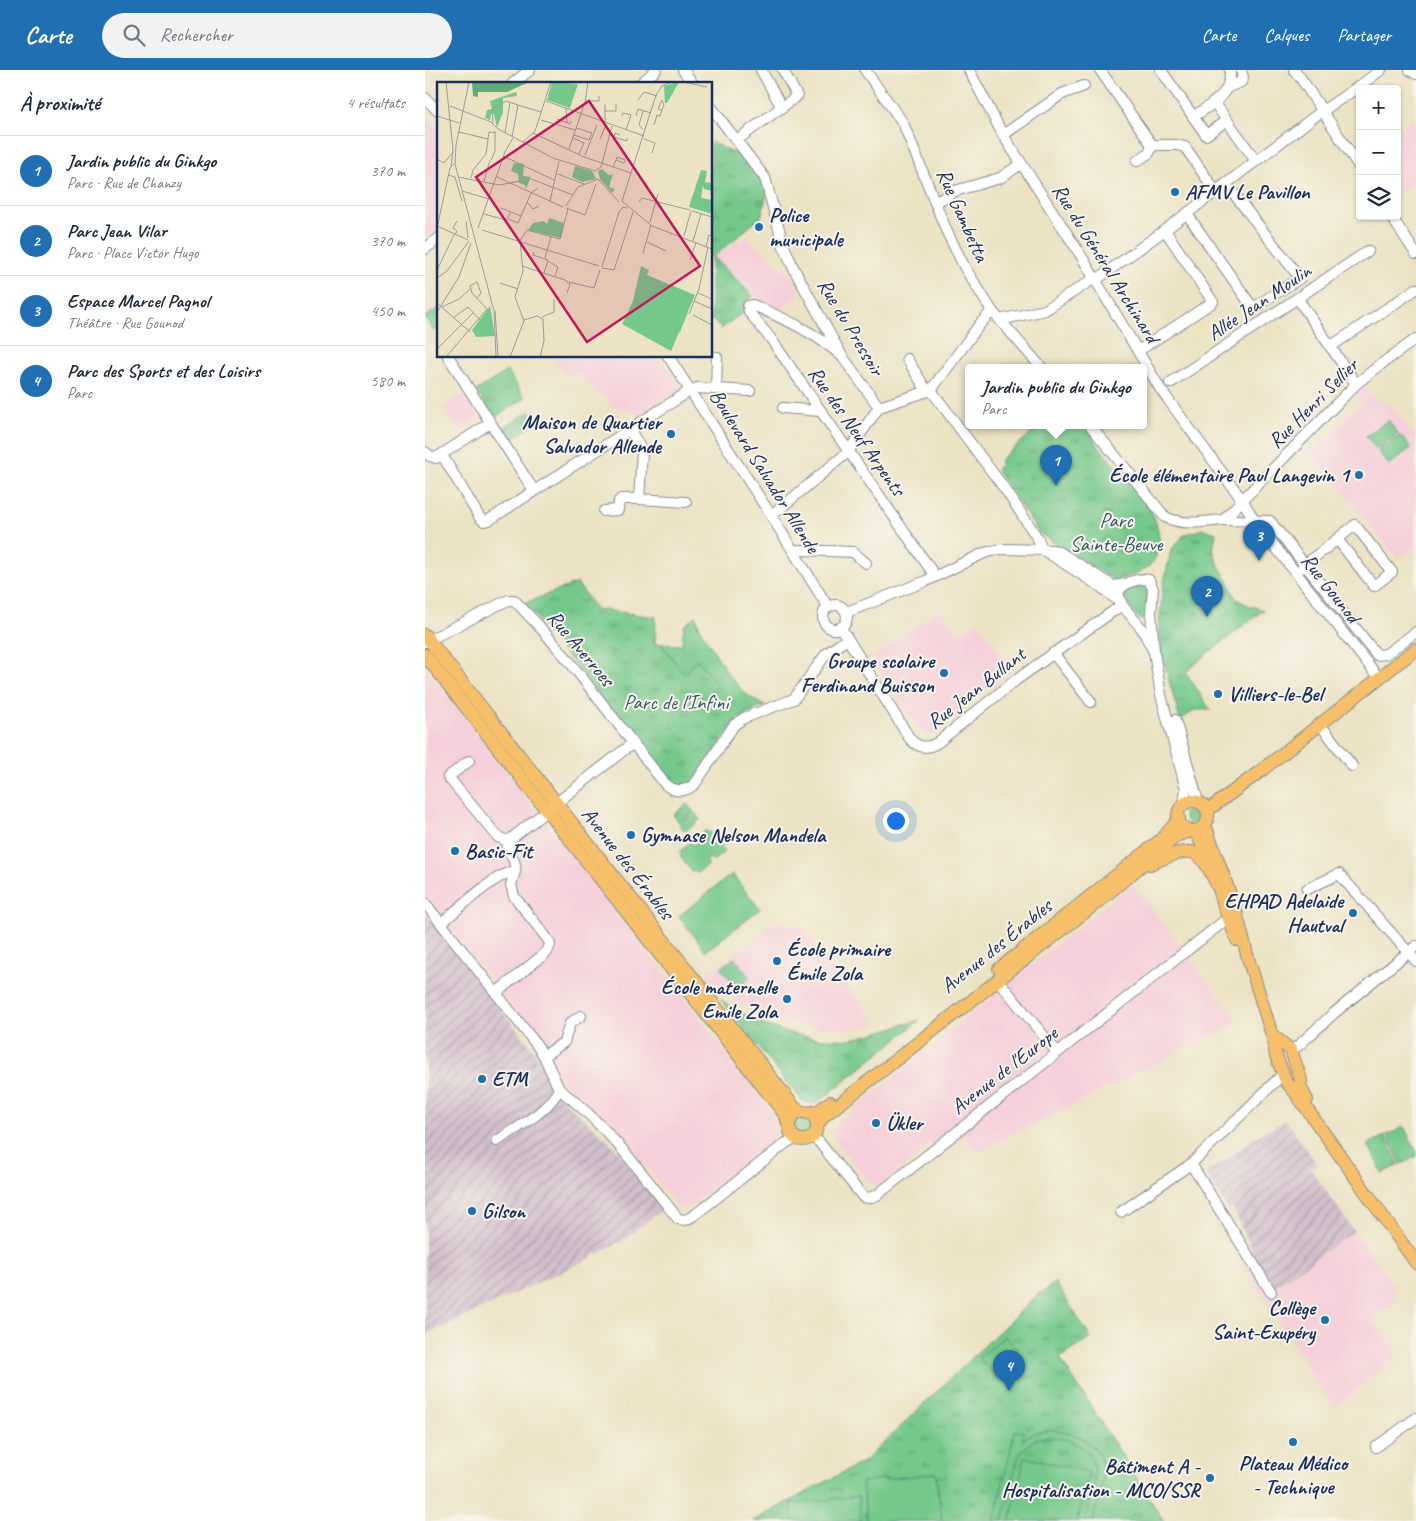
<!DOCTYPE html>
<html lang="fr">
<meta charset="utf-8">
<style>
body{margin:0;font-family:Caveat,sans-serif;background:#f2f2f3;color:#1f2937}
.controls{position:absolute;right:15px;top:15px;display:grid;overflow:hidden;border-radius:5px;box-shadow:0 1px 4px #0004}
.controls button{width:45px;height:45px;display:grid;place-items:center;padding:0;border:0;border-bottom:1px solid #e0e1e3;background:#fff;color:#1f2937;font:25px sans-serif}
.you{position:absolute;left:470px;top:750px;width:18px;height:18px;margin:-12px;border:4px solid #fff;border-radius:50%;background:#1a73e8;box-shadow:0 0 0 8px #1a73e833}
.badge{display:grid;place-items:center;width:32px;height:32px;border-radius:50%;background:#1f6fb2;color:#fff;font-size:16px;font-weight:700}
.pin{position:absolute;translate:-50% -41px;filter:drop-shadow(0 1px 2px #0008)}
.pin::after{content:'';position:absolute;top:26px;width:18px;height:15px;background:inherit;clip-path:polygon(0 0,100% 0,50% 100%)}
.popup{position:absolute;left:540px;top:294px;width:182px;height:65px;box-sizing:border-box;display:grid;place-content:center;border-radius:5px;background:#fff;filter:drop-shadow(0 1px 4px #0005);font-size:16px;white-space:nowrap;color:#747a83}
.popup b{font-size:19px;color:#1f2937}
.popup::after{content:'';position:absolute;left:50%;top:100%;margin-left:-10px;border:10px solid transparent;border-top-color:#fff}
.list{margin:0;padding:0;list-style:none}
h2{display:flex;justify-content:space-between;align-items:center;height:65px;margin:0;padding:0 20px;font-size:21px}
h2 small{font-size:16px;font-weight:400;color:#747a83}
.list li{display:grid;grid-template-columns:32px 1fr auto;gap:15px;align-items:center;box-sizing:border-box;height:70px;padding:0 20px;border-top:1px solid #e0e1e3}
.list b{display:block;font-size:19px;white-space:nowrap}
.list p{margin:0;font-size:16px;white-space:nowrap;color:#747a83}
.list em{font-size:16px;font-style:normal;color:#747a83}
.icon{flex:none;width:28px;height:28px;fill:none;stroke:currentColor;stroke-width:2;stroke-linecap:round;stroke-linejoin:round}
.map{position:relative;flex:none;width:991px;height:1451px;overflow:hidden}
header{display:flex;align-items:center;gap:30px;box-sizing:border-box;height:70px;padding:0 25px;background:#1f6fb2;color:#fff}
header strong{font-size:24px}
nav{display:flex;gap:28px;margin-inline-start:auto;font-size:18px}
.search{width:350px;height:45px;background:#f2f2f3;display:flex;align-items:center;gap:12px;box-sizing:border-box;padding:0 18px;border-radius:28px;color:#747a83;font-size:19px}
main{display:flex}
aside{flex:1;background:#fff}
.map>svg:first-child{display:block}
.built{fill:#f5cfd9}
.industrial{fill:url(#industrial-furrows)}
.grass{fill:url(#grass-tufts);stroke:#487c74}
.garden{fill:#74c88b;stroke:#487c74}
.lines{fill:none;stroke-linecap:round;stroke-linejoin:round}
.minor-casing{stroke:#848991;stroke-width:12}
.major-casing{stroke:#848991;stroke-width:14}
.minor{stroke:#fff;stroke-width:10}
.major{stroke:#f6c06b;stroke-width:12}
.poi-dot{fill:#1f6fb2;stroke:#f7f3e8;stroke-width:2}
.labels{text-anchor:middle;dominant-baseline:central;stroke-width:4;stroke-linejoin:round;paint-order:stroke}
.poi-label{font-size:21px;font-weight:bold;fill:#1b2f5e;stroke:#f7f3e8;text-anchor:start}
.street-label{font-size:21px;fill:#1b2f5e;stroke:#f7f3e8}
.park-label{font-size:21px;fill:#315569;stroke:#f7f3e8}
.inset-road{fill:none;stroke:#989b9b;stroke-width:1}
.view{fill:#c2185b;fill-opacity:0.15;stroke:#c2185b;stroke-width:2.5}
.inset-edge{fill:none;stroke:#1b2f5e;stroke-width:2.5}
</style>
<header>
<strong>Carte</strong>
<div class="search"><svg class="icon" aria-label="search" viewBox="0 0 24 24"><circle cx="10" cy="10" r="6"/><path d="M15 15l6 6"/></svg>Rechercher</div>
<nav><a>Carte</a><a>Calques</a><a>Partager</a></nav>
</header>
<main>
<aside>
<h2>À proximité<small>4 résultats</small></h2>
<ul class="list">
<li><span class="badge">1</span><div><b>Jardin public du Ginkgo</b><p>Parc · Rue de Chanzy</p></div><em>370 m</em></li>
<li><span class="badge">2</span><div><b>Parc Jean Vilar</b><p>Parc · Place Victor Hugo</p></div><em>370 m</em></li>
<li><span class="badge">3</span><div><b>Espace Marcel Pagnol</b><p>Théâtre · Rue Gounod</p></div><em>450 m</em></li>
<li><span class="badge">4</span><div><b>Parc des Sports et des Loisirs</b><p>Parc</p></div><em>580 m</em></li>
</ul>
</aside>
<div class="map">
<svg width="991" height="1451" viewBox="0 0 991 1451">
<defs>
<pattern id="industrial-furrows" width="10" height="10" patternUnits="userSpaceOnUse" patternTransform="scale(1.25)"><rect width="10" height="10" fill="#d1bdcb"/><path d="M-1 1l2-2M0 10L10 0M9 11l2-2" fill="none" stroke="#a99aa8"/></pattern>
<pattern id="grass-tufts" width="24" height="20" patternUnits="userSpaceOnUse" patternTransform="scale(1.25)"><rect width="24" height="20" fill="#74c88b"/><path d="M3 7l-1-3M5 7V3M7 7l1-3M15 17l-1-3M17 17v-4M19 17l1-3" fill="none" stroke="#5ea375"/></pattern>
</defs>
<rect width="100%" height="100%" fill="#f7f3e8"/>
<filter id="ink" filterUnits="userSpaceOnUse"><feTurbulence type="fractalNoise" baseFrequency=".02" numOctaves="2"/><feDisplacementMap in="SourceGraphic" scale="10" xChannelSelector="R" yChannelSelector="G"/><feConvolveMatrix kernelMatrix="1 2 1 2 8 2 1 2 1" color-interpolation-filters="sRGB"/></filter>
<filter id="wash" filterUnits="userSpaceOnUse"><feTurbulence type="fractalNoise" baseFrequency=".0096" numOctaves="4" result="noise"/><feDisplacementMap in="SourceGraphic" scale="20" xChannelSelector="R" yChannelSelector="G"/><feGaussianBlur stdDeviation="1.12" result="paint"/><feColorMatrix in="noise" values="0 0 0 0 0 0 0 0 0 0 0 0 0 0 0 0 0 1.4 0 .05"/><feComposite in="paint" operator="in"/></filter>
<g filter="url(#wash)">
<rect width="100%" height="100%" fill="#ece3c4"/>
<!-- built -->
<g class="built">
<polygon points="991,48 991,112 972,125 972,60"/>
<polygon points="4,49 14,60 14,158 0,169 0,53"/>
<polygon points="321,166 366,206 376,224 352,241 346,238 330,225 291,188 311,170 315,173"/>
<polygon points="128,286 223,286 225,289 231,286 237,295 240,294 256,319 214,346 208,341 186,336 180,326 176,327 153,302 144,307 142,304 141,305"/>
<polygon points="940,317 953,332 955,331 959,336 963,333 991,367 991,475 973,489 885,381 922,352 919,348 938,333 931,324"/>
<polygon points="39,324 54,348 34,361 18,337"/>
<polygon points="515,539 534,564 552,551 587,600 554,626 549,621 536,631 540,637 536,641 537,643 527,651 525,649 518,654 520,657 509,665 498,664 446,589"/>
<polygon points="0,601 7,606 352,1048 351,1070 262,1138 254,1139 204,1075 138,1011 111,969 0,827"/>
<polygon points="707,814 814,952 553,1082 530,1054 455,1116 445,1113 409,1069 412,1053"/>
<polygon points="352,851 372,857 375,855 452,955 424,960 376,955 342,946 315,933 281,906"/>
<polygon points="929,1161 972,1220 967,1224 972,1229 947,1248 948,1252 973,1283 909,1339 814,1188 825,1182 849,1218"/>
</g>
<!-- industrial -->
<g class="industrial">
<polygon points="0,843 116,990 124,1017 191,1078 237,1139 197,1171 155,1193 0,1265"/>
<polygon points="861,1050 892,1094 885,1098 929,1161 848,1218 825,1182 827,1180 808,1138 804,1140 800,1135 781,1104 834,1065"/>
</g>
<!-- grass -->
<g class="grass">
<polygon points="286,72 312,85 340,108 343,119 336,147 288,187 328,226 320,232 320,241 296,259 288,250 286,251"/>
<polygon points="82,301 100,328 69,348 51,321"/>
<path d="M616 355H659L663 359C681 397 746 436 732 482 731 487 729 492 725 495 715 504 702 507 690 511L614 463 571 399 577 394 575 391 577 388Z"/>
<polygon points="778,459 791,463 788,480 794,496 805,514 810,528 823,535 839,540 783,583 761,602 785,640 770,640 755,650 736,582 734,555 738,516 746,480 760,464"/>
<path d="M152 513 171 539 231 547 230 574 257 575 259 556 271 546C275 566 304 608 320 623 326 628 333 632 340 636L312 649 267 714 249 718 100 533Z"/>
<path d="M714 514H718L723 517V543L720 549 717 550C708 545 700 531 698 521Z"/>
<circle cx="768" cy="745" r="9"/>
<path d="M295 929C329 953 365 968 406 969 412 969 419 970 425 969 448 965 472 956 495 950L391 1034 377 1031Z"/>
<circle cx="377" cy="1056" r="10"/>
<polygon points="630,1212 666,1268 635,1288 739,1451 328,1451 441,1390 614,1223 619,1222"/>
</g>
<!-- garden -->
<g class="garden">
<polygon points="14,238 14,257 8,261 0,247"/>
<polygon points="105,341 112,352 87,369 79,357"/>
<polygon points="963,350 973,363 952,380 941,366"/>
<polygon points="975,365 986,378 964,395 953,382"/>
<polygon points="271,546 273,556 301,600 289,610 272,589 260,604 236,574 257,575 259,556"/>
<polygon points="262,734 268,741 254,752 248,745"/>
<polygon points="269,742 275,750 260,761 254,754"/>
<polygon points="281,760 284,763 286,762 298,777 297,779 299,782 288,791 285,788 281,791 284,794 272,803 269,800 267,802 255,786 257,785 254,782 266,772 269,775 272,773 270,769"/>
<polygon points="307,804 335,839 281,881 254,846"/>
<polygon points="309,888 325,908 312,918 296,898"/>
<polygon points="979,1057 991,1081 991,1087 976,1094 962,1065"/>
<polygon points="960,1066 974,1095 957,1103 943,1074"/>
<polygon points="580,1266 593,1280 567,1303 554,1288"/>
<path d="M626 1360C652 1362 679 1375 678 1405 678 1420 671 1436 668 1451H660C665 1432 675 1409 667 1390 661 1372 627 1362 610 1370 602 1374 596 1382 592 1390L578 1451H569L590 1361 599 1362 597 1370 609 1363Z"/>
<polygon points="600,1387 664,1402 652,1451 585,1451"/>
<polygon points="511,1403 517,1451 442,1451 437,1412"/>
<polygon points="433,1426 436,1451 368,1451 366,1434"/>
</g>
</g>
<g filter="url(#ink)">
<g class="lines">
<!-- minor casing -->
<g class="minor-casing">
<g id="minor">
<polyline points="258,0 268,14"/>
<polyline points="336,0 357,38"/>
<polyline points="440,0 478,53 522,162 540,198 567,241 616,297"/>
<polyline points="544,0 578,65 655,184 736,320 818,431 829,450 954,608"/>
<polyline points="675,0 727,75 752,75 760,77 791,122"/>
<polyline points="736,0 781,65 802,50"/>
<polyline points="869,0 875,7 935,98"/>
<polyline points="985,0 991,4"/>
<polyline points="87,14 105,0"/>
<polyline points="215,14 231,0"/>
<polyline points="803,17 816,12 818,8 816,0"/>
<polyline points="0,28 14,42"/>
<polyline points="789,32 831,91"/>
<polyline points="286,37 340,108 358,174 369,199 417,286 454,337"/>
<path d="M768 47C785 35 807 25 805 0"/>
<polyline points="578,65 637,24 659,16"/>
<polyline points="312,70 372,26 358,0"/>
<polyline points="712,91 724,83 727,75"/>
<polyline points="510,133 530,121 575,108 596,94"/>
<polyline points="762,144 828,238 875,208 801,114"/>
<polyline points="966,146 991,184"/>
<polyline points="0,179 14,168"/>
<polyline points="671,210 740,160 893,44 933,17 956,0"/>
<polyline points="873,229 931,314"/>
<polyline points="575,250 620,240 670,208"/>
<polyline points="905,277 991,219"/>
<polyline points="713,281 788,232 740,160"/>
<polyline points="23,286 109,421"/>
<polyline points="243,286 347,447 403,537"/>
<path d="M417 286C391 263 360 249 328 235L323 236 324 242 346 269 510 506"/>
<polyline points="482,289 502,321"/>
<polyline points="745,313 943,181"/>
<polyline points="291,319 292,287"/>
<polyline points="506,320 582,422 613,469 617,479"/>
<polyline points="358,338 395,341"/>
<path d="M665 355 740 447C759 456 779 452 798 450L931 314 959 292 991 269"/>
<polyline points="205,360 217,381 214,429 261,432"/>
<polyline points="0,382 5,386 11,388 65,353"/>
<polyline points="17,385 55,448 59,451 64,450 266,320 272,318 325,321"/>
<polyline points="179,441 193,440 194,431 196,429 214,429"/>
<polyline points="346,444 352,441 423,382 454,337 506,320 555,254 567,241"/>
<polyline points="798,450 845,451 952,585 961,584 991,562"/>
<polyline points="368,481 375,480 428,482 441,493"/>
<polyline points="620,481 676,517 695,532"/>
<polyline points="877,498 881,494 930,455 967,502 949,516 912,469"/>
<circle cx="410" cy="547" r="12"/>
<polyline points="422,542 501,511 559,483 576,479 629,480 636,483 688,516 701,514"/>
<path d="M416 558 485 669C493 678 502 679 512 673L591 610 697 535"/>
<path d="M0 572 79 532 84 530H89L113 555 144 591 240 714C250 723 260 722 270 714L309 655 319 648 369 629 401 584 422 569"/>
<path d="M729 582 726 542 728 519 724 510C714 507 697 513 693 523L697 535 717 559 729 582 736 625 761 719 759 733"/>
<polyline points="628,583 666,632"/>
<polyline points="750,650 773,731"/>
<polyline points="895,654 927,696"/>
<polyline points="83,771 208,673"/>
<polyline points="882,819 914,804 991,891"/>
<path d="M0 833 111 974 119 986 134 1019C122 1043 94 1056 72 1071"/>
<path d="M17 854 21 849C37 836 72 803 90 801 93 789 80 783 83 771L73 767 23 707 44 691"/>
<polyline points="572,909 632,982"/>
<polyline points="71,923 122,882 125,875 124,871 89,826 86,815 90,801"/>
<polyline points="866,980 873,976 908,944 991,876"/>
<polyline points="119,986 139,972 145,953 156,946"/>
<path d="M134 1019C181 1054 217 1103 253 1149L261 1150 271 1144 361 1073 370 1068"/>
<polyline points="387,1067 394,1072 438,1127 444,1128 452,1125 803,848"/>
<polyline points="766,1094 846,1222"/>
<polyline points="696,1142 766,1094 858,1004"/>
<polyline points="951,1377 991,1348"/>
</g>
</g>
<!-- major casing -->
<g class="major-casing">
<g id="major">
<polyline points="0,565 370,1038 377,1042"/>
<path d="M0 585C120 738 241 892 361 1046L363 1054"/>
<circle cx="768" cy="746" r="15"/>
<polyline points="783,740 833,703 991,579"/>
<polyline points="780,755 810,838 823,888 847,965 851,986 862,1013 867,1018 991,1193"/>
<polyline points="770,761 786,792 800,839 812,870"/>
<path d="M725 794C768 776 772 773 793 817"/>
<polyline points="574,899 737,769 754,749"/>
<polyline points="847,965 866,980 876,1010 875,1016 882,1030"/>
<circle cx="378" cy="1056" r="14"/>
<polyline points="383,1043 394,1041 405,1032"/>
<polyline points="392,1056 399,1046 674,831 753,765 767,761"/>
</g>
</g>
<!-- minor -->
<use href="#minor" class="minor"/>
<!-- major -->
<use href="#major" class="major"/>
</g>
</g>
<!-- markers -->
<g class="poi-dot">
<circle cx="750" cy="122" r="5"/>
<circle cx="334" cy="157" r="5"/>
<circle cx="246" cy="364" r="5"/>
<circle cx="934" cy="405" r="5"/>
<circle cx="519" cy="603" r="5"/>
<circle cx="793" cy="624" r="5"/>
<circle cx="206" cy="765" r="5"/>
<circle cx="30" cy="781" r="5"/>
<circle cx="928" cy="843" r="5"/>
<circle cx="352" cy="891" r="5"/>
<circle cx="362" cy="929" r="5"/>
<circle cx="57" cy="1009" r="5"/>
<circle cx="451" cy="1053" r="5"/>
<circle cx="47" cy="1141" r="5"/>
<circle cx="900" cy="1250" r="5"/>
<circle cx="868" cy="1372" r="5"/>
<circle cx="785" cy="1408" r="5"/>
</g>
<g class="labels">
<!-- poi labels -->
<g class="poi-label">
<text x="760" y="122">AFMV Le Pavillon</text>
<text x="344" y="145">Police<tspan x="344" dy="24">municipale</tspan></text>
<text x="236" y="352" text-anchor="end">Maison de Quartier<tspan x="236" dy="24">Salvador Allende</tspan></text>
<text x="924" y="405" text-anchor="end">École élémentaire Paul Langevin 1</text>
<text x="509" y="591" text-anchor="end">Groupe scolaire<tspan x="509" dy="24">Ferdinand Buisson</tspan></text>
<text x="803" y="624">Villiers-le-Bel</text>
<text x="216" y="765">Gymnase Nelson Mandela</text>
<text x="40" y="781">Basic-Fit</text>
<text x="918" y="831" text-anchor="end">EHPAD Adelaide<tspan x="918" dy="24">Hautval</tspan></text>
<text x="362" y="879">École primaire<tspan x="362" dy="24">Émile Zola</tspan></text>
<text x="352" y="917" text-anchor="end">École maternelle<tspan x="352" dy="24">Emile Zola</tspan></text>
<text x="67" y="1009">ETM</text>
<text x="461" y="1053">Ükler</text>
<text x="57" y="1141">Gilson</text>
<text x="890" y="1238" text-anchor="end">Collège<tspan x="890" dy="24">Saint-Exupéry</tspan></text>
<text x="868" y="1393" text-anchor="middle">Plateau Médico<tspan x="868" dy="24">- Technique</tspan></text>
<text x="775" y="1396" text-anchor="end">Bâtiment A -<tspan x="775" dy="24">Hospitalisation - MCO/SSR</tspan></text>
</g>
<!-- street labels -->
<g class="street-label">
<text transform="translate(538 145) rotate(66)">Rue Gambetta</text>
<text transform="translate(681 193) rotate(58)">Rue du Général Archinard</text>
<text transform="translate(834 232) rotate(-34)">Allée Jean Moulin</text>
<text transform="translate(426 257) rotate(59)">Rue du Pressoir</text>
<text transform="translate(888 333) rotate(-45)">Rue Henri Sellier</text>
<text transform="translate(432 361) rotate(55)">Rue des Neuf Arpents</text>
<text transform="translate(340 401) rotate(58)">Boulevard Salvador Allende</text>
<text transform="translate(906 518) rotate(52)">Rue Gounod</text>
<text transform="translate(156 578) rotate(50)">Rue Averroes</text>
<text transform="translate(551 618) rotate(-38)">Rue Jean Bullant</text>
<text transform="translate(203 793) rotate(52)">Avenue des Érables</text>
<text transform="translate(571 876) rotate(-39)">Avenue des Érables</text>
<text transform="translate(579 1000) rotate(-38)">Avenue de l'Europe</text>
</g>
<!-- park labels -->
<g class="park-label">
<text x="691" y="450">Parc<tspan x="691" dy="24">Sainte-Beuve</tspan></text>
<text x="251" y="632">Parc de l'Infini</text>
</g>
</g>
<!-- overview -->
<g transform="translate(12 12)">
<rect width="275" height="275" fill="#ece3c4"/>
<path d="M242 0 230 21H228L227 4ZM79 10 80 14 66 16V30L60 46 57 32H54L53 38 48 36 50 28 55 27 53 19ZM77 81 87 82 86 94 94 95 89 107 88 103 82 101 81 92 74 89ZM138 84 155 89 159 97 145 100 135 95ZM165 87 172 93 176 92 172 105 178 107 175 111 163 97 161 89ZM112 136 127 141 124 156 91 148 96 141 107 139 110 142ZM204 184 212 188 210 193 258 213 234 269 185 242 196 219Z" fill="#74c88b"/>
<path d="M35 0H92L70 10H41V15L36 14Z" fill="#5fac77"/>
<path d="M115 0 141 2 133 26 110 18Z" fill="#74c88b"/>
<path d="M264 88 270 89 268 100 275 101V109L267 107 266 103 264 116 275 118V132L252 125ZM217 200 224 202 229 215 224 222 218 223 211 204ZM199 224a7 7 0 1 1 14 0a7 7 0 1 1-14 0ZM53 224 58 254 39 255 35 248ZM192 232a7 7 0 1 1 14 0a7 7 0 1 1-14 0ZM242 230H251L243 250 236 246Z" fill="#74c88b"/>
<path class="inset-road" d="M9 0 16 68 14 85M32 0 19 63 18 82 57 229 59 275M246 0 270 5M201 18 207 10 220 14M109 19 207 54M149 19H162V14M13 24 54 40 61 47 116 76 158 89 164 85 175 44M129 26 130 41M168 29H179V22M0 34 22 41M185 34 186 31 194 33 189 48M199 34 201 27 214 31M120 37 133 42 134 39M104 38 138 48M56 41 55 27 69 19 81 23M168 41V22M217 43 220 33 223 34 225 28 227 23 225 18 221 27 225 28M206 47 202 43 206 29M22 50 51 57M68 50 73 21M96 51 147 75 194 91M137 53 152 58 155 51 139 46M183 53 178 51 177 55 190 59V56M75 55 81 23 104 30M136 56 147 61 142 72M163 57 169 43M207 57 218 61 215 71M86 60 98 49 114 0M132 67 148 20 151 0M148 73 160 43M66 74 117 98M0 77 7 81 16 70M54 78 58 69V49M177 85V83L180 75 188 78 187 81 179 78M121 92 147 102M11 93 18 95 25 119M21 95 62 103 83 99M60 95 126 125M34 96 36 88 49 72 52 50 58 51M94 97 136 113M47 99 53 78M25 109 52 117M113 119 122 79M185 119 219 13 225 4 235 0M185 119 215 144 275 167M90 120 96 127 102 124M202 120 205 116 253 128M129 124 141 105 161 97 182 120M64 126 84 134M129 126 148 133 159 102M255 129 275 135M47 132 69 138 74 130M71 137 81 141 94 111 101 106M29 139 31 156M213 140 221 112M0 144 31 158M0 146 13 86 18 81M41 146 68 70 76 56M45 148 162 184M18 153 20 149 16 146 20 139M247 154 254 129M83 159 90 148 123 157 131 127M256 159 264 132M210 160 229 169M269 165 272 153 275 154M97 170 96 173 111 178 107 191M206 171 214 143M108 176 114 155M253 178 259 161M111 179 121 185 118 194M85 184 128 198 133 202 130 211M165 185 182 130 186 125 191 126M165 186 177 188 196 130M0 188 17 153M0 196 10 189 32 159M132 200 157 206 163 188M63 201 81 207M33 204 40 200 44 211 40 216M261 211 275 217M257 219 275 227M0 221 33 250M5 225 22 217 33 207M58 228 61 275M0 230 22 195 34 161M252 232 262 207 271 165M256 233 275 243M105 235 117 230V217M16 236 31 225 43 238M87 238 100 234 106 237 107 259 103 275M0 267 36 231M9 275 50 227 35 211 33 204M73 275 87 239 78 215 86 189 83 159"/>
<path class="view" d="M152 19 263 184 150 260 39 95Z"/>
<rect width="275" height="275" class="inset-edge"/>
</g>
</svg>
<div class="controls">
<button>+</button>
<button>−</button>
<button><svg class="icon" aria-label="layers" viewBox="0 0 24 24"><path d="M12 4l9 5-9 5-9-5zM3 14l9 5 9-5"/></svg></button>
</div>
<div class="you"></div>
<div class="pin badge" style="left:631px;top:416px">1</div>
<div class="popup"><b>Jardin public du Ginkgo</b>Parc</div>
<div class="pin badge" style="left:782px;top:547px">2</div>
<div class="pin badge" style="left:834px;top:491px">3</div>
<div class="pin badge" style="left:584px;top:1321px">4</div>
</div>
</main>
